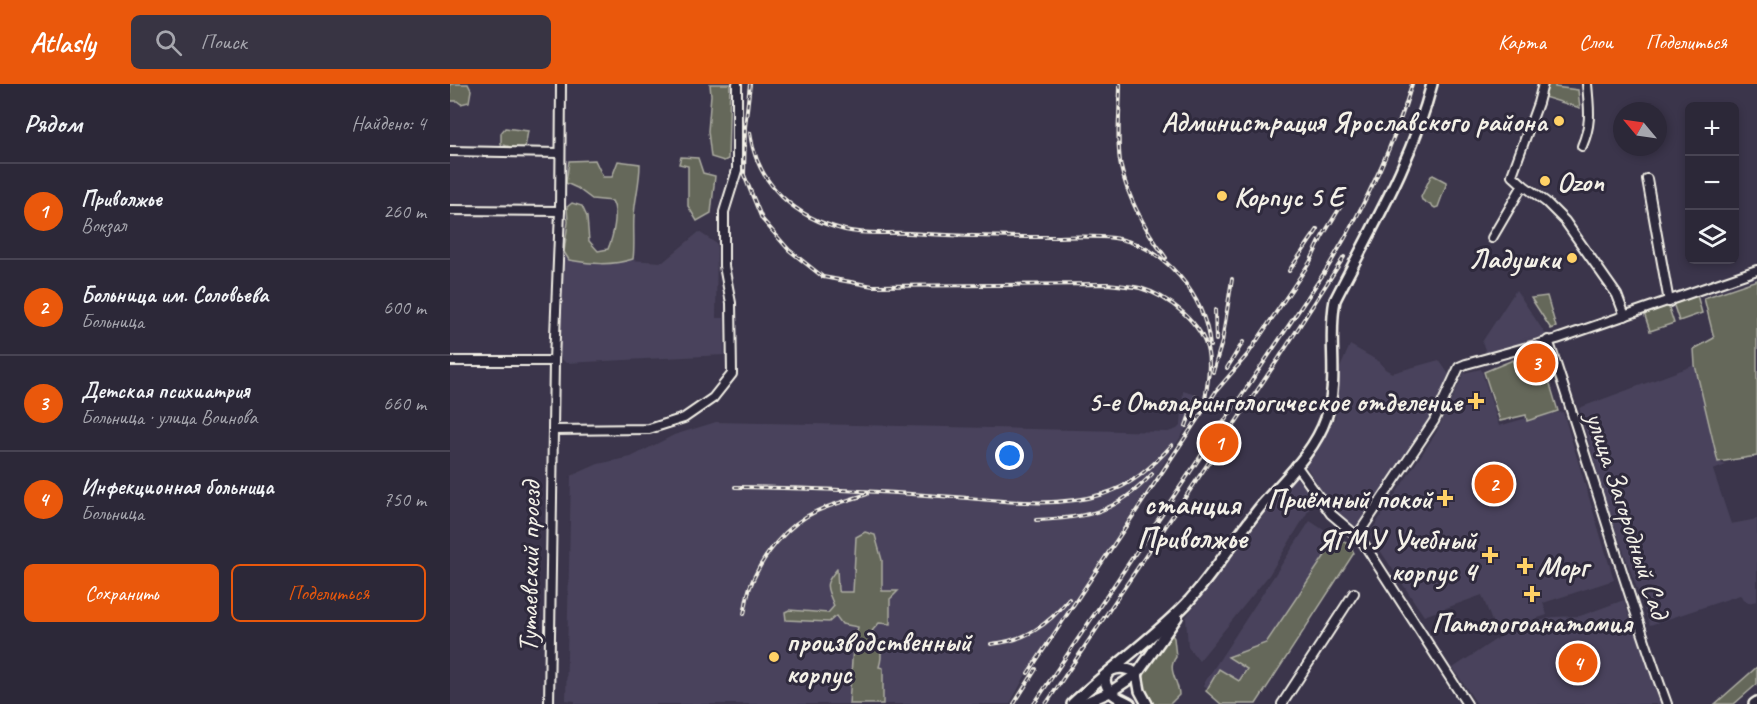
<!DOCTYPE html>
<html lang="ru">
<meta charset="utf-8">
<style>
body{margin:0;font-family:Caveat,sans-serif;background:#383443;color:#f1f3f6}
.controls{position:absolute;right:18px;top:18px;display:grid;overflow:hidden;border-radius:9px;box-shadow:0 3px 9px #0003}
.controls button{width:54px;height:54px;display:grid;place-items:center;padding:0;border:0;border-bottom:2px solid #484453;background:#2c2838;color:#f1f3f6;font:30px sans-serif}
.compass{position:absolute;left:1163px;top:18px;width:54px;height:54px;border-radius:50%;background:#2c2838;box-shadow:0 3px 9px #0003;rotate:299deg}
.you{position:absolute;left:560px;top:372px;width:21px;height:21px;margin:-15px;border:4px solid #fff;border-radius:50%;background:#1a73e8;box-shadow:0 0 0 9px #1a73e833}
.badge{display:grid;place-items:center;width:39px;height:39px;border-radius:50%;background:#ea580c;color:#fff;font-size:20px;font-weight:700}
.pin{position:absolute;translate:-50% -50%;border:3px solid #fff;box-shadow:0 2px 6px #0006}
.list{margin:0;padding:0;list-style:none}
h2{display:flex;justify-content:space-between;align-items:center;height:78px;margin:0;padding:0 24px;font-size:26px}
h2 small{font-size:20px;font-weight:400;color:#a6a6ae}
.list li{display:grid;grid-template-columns:39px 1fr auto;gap:18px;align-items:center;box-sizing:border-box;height:96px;padding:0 24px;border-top:2px solid #484453}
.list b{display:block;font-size:22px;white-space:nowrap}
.list p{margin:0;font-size:20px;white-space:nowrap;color:#a6a6ae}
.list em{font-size:20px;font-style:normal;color:#a6a6ae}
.actions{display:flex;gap:12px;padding:18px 24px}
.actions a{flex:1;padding:14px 0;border:2px solid #ea580c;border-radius:9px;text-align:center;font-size:21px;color:#ea580c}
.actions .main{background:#ea580c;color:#fff}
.icon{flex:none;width:33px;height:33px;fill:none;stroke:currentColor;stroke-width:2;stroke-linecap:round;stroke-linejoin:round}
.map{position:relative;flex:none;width:1307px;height:620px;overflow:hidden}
header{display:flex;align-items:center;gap:36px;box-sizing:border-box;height:84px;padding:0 30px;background:#ea580c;color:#fff}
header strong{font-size:28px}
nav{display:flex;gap:33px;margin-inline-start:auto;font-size:21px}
.search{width:420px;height:54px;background:#383443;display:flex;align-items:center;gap:15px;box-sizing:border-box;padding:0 21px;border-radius:9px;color:#a6a6ae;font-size:22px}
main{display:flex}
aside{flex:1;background:#2c2838}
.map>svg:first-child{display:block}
.built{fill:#49435b}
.green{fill:#65685a;stroke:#acaca1;stroke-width:1.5}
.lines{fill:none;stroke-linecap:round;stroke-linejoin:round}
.minor-casing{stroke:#f4f1e8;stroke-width:12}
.major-casing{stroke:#f4f1e8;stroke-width:14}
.minor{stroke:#2f2a3d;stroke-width:8}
.major{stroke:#2f2a3d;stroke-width:9}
.rail-casing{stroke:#f4f1e8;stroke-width:4}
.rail{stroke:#2f2a3d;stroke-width:1.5;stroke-dasharray:4.5;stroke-linecap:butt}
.poi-dot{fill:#ffd166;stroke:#2f2a3d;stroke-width:2}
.labels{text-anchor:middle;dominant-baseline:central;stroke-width:6;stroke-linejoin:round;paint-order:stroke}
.poi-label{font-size:28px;font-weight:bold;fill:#f4f1e8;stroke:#2f2a3d;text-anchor:end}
.street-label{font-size:28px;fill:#f4f1e8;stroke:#2f2a3d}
.neighbourhood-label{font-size:30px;font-weight:bold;fill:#f4f1e8;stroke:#2f2a3d}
</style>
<header>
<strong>Atlasly</strong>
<div class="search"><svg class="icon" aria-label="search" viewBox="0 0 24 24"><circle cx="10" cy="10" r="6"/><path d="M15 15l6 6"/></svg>Поиск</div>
<nav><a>Карта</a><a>Слои</a><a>Поделиться</a></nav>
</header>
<main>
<aside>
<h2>Рядом<small>Найдено: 4</small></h2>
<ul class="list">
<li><span class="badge">1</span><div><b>Приволжье</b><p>Вокзал</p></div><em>260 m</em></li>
<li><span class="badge">2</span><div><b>Больница им. Соловьева</b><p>Больница</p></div><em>600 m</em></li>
<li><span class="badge">3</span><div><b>Детская психиатрия</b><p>Больница · улица Воинова</p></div><em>660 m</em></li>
<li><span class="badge">4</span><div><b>Инфекционная больница</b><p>Больница</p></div><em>750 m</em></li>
</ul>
<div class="actions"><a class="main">Сохранить</a><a>Поделиться</a></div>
</aside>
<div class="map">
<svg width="1307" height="620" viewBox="0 0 1307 620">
<rect width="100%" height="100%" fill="#3b354b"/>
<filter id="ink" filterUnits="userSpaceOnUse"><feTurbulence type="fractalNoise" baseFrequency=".0167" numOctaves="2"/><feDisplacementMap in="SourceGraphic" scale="12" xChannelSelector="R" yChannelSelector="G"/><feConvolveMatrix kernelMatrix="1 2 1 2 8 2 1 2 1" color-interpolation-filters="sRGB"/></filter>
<g filter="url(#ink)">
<!-- built -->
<g class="built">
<polygon points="249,148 267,160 266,234 274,234 274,271 116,279 102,266 104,172 213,178"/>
<polygon points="1066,206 1096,251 1094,255 1037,271 1032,258"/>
<polygon points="900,261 930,278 935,285 942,289 989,276 1002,295 982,335 908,446 886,430 855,380 885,334 890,284"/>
<polygon points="1245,281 1268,378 1276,381 1263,386 1281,440 1307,435 1307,517 1298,519 1290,511 1200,541 1158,424 1129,324"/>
<polygon points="1031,285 1049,342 1073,335 1113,328 1164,496 1093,519 1097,531 1046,548 1032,511 974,532 919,450 986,349 1014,289"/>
<polygon points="733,307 749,312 746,329 584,582 581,581 560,620 125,620 125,617 116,616 121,392 148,380 181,373 224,351 266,338 718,348 727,345 731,341"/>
<polygon points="844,391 857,404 865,416 819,491 749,577 738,563 736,533"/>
<polygon points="860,437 892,458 783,620 753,601"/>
<polygon points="1174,516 1180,535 1179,539 1182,548 1186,549 1212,620 1027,620 1003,584 1060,546 1103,533 1130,532"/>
</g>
<!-- green -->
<g class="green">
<polygon points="0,0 18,0 21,6 19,18 11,20 7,17 0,17"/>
<polygon points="260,0 280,0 278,75 274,77 261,73 258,47 261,11"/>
<polygon points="1097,0 1105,0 1105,3 1128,6 1130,24 1094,13"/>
<polygon points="55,44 78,47 75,64 63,64 51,60 51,49"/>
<polygon points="231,73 248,74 253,89 265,92 261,129 247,137 238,122 238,82 229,80"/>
<path d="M145 76 153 93H162L168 77 190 80C190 98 185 115 184 132 183 147 185 161 183 175 161 182 142 180 119 176L114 168 118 138 117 123 122 119 132 122 137 133 139 157 148 167 158 165C163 153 169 128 162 117L142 115 127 104 116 99 119 77Z"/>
<polygon points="983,91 996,98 996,101 988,123 985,124 972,116 971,113 981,92"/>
<polygon points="1307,196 1307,372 1268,378 1245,281 1244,265 1264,254 1254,214"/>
<polygon points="1247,211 1252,229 1229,237 1223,219"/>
<polygon points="1097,212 1106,243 1101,245 1081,214"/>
<polygon points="1218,221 1224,239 1200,247 1194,229"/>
<polygon points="1063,276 1072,295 1097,290 1108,327 1077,337 1076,331 1050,337 1034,288"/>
<path d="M415 448 425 451 432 476V507H448L440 515V540L429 539 422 547C431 556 433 571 429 583L433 584V620H399L404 548H407L408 543 392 540 386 532 379 538 336 536 335 528 339 526 378 529 384 522C377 502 372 503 387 485L388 506 390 508H403L406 453Z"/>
<polygon points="886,455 899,460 904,469 806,620 771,620 756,607 769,585 789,597 797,585 778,573 816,559"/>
<path d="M722 551 724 554 726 573C716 586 729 597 729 611L720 620H703C699 616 694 609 693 604 689 588 710 565 718 553Z"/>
<polygon points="1307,583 1307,600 1284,620 1265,620"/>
</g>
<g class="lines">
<!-- minor casing -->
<g class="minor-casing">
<g id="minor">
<polyline points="1093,0 1088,19 1062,91 1073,101 1096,118 1115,137 1167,211 1175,232"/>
<path d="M1132 62C1142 39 1139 24 1137 0"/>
<polyline points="0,67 110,69"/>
<polyline points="1197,95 1219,218"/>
<polyline points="0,126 110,127"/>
<polyline points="1042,154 1073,101"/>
<path d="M1098 256C1139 377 1173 500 1217 620"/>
<polyline points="0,277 104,277"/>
<polyline points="103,346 199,345 234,334 263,314 282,290 281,219 274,182 274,128 287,86 287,0"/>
<polyline points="846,381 881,430 907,452 914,460 1017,620"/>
<polyline points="907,452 984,337 1009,283 1016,280 1107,255 1307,186"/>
<polyline points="99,620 104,277 110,127 111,0"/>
<polyline points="832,620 904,509"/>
</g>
</g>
<!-- major casing -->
<g class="major-casing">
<g id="major">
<path d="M622 620C659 585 701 556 736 520 764 490 785 454 811 422 834 395 864 369 876 334 890 297 877 255 885 216 921 145 962 78 982 0"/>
<polyline points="632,620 660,608 687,590 727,533"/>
<path d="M680 620C673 616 664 613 659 606 646 588 670 577 687 590L690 607 697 620"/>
<polyline points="1304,620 1307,618"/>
</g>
</g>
<!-- minor -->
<use href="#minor" class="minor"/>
<!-- major -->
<use href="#major" class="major"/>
<!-- rail casing -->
<g class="rail-casing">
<g id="rail">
<path d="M300 0 295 43 294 91 312 135 339 166 373 193 423 202 657 200C668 201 680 202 690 204 718 212 753 239 758 269 761 285 757 301 755 316"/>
<path d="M670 0C670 25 666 60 671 83 678 115 697 148 716 174"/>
<path d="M300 49C307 101 346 134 395 146 416 151 438 148 459 149 505 152 550 153 596 153 617 153 643 151 664 154 716 162 755 212 760 262"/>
<polyline points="839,187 868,145"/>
<polyline points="765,226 766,256"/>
<polyline points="777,284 793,258"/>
<polyline points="763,288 772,258 782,195"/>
<polyline points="736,342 746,313"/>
<path d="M285 403C353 404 421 407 490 412 543 415 600 426 653 410 681 402 702 383 722 361"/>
<path d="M586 436C637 434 666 429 702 390"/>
<path d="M294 530C296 522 297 511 300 503 312 472 337 440 367 427 383 420 400 416 417 410"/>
<path d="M541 560C575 557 598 541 619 515"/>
<polyline points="578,589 767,306 798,270 860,178 872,153 891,122"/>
<polyline points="564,620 586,585"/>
<path d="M584 620 878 183C913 125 943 65 962 0"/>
<polyline points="596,620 829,274 894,173"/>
</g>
</g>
<!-- rail -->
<use href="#rail" class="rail"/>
</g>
</g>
<!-- markers -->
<g class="poi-dot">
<circle cx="1109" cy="37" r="6"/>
<circle cx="1095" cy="97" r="6"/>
<circle cx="772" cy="112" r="6"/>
<circle cx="1122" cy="174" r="6"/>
<path d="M1023 308h6v6h6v6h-6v6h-6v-6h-6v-6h6z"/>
<path d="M992 405h6v6h6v6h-6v6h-6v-6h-6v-6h6z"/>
<path d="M1037 462h6v6h6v6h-6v6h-6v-6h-6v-6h6z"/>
<path d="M1072 473h6v6h6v6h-6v6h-6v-6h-6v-6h6z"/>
<path d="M1079 501h6v6h6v6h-6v6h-6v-6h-6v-6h6z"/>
<circle cx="324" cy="573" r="6"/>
</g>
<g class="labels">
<!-- poi labels -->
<g class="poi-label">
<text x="1097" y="37">Администрация Ярославского района</text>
<text x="1107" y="97" text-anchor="start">Ozon</text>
<text x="784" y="112" text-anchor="start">Корпус 5 E</text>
<text x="1110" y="174">Ладушки</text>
<text x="1012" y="317">5-е Отоларингологическое отделение</text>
<text x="982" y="414">Приёмный покой</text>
<text x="1026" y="455">ЯГМУ Учебный<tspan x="1026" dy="32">корпус 4</tspan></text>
<text x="1088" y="482" text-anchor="start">Морг</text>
<text x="1082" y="538" text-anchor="middle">Патологоанатомия</text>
<text x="336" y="557" text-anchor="start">производственный<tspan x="336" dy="32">корпус</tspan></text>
</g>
<!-- street labels -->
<g class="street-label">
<text transform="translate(1178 431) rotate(72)">улица Загородный Сад</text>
<text transform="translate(79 483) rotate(-89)">Тутаевский проезд</text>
</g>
<!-- neighbourhood labels -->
<g class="neighbourhood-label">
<text x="742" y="420">станция<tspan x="742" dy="34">Приволжье</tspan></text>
</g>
</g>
</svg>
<div class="controls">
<button>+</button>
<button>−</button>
<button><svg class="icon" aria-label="layers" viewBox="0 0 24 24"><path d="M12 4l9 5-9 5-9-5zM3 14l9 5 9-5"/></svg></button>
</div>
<svg class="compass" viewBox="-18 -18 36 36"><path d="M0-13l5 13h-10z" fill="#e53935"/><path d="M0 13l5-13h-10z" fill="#a6a6ae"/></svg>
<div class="you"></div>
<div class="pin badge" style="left:769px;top:359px">1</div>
<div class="pin badge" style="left:1044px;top:400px">2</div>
<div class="pin badge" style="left:1086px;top:279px">3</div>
<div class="pin badge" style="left:1128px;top:579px">4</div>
</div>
</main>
